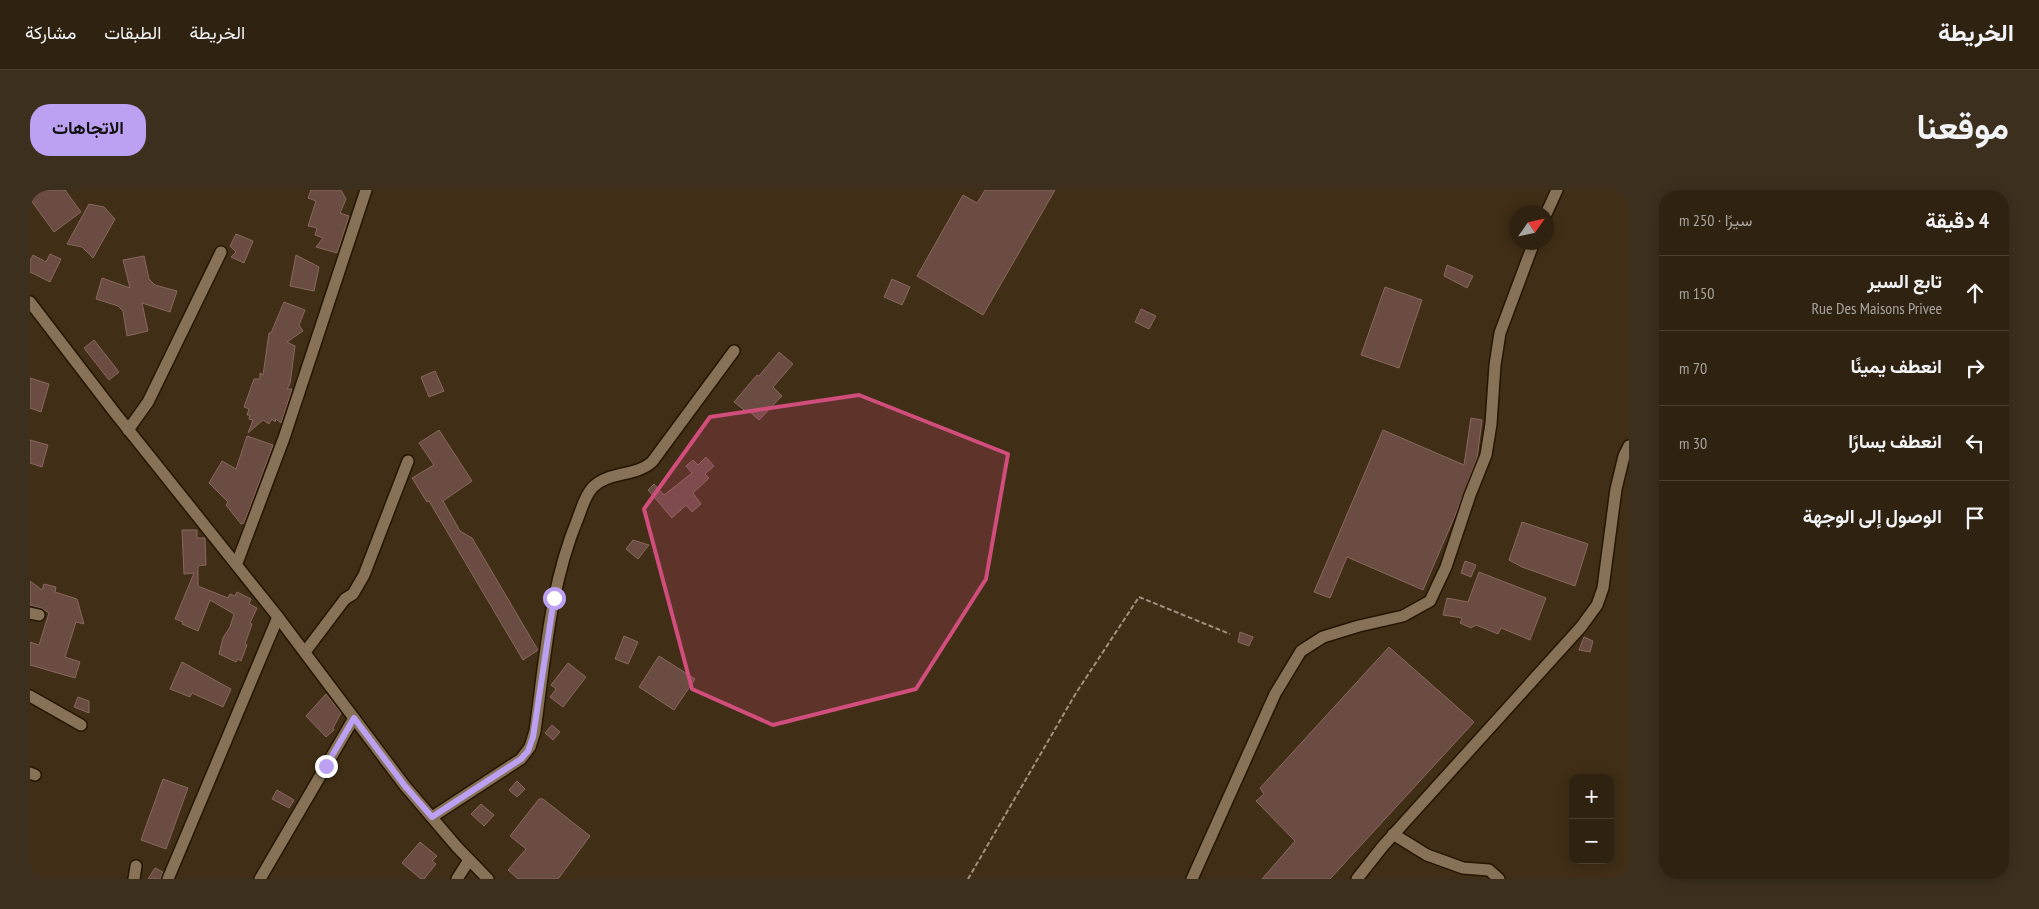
<!DOCTYPE html>
<html lang="ar">
<meta charset="utf-8">
<style>
body{margin:0;font-family:"PT Sans Narrow",Vazirmatn,sans-serif;background:#3c2f1e;color:#f1f3f6;direction:rtl}
.controls{position:absolute;right:15px;bottom:15px;display:grid;overflow:hidden;border-radius:10px;box-shadow:0 2px 12px #0003}
.controls button{width:45px;height:45px;display:grid;place-items:center;padding:0;border:0;border-bottom:1px solid #4b3f30;background:#302210;color:#f1f3f6;font:25px sans-serif}
.compass{position:absolute;left:1479px;top:15px;width:45px;height:45px;border-radius:50%;background:#302210;box-shadow:0 2px 12px #0003;rotate:56deg}
.stop{position:absolute;width:15px;height:15px;margin:-11px;border:4px solid #bca0f2;border-radius:50%;background:#fff}
.stop.end{background:#bca0f2;border-color:#fff;box-shadow:0 1px 5px #0008}
.list{margin:0;padding:0;list-style:none}
h2{display:flex;justify-content:space-between;align-items:center;height:65px;margin:0;padding:0 20px;font-size:21px}
h2 small{font-size:16px;font-weight:400;color:#a8a49f}
.list li{display:grid;grid-template-columns:32px 1fr auto;gap:15px;align-items:center;box-sizing:border-box;height:75px;padding:0 20px;border-top:1px solid #4b3f30}
.list b{display:block;font-size:19px;white-space:nowrap}
.list p{margin:0;font-size:16px;white-space:nowrap;color:#a8a49f}
.list em{font-size:16px;font-style:normal;color:#a8a49f}
.icon{flex:none;width:28px;height:28px;fill:none;stroke:currentColor;stroke-width:2;stroke-linecap:round;stroke-linejoin:round}
.map{position:relative;flex:none;width:1599px;height:689px;overflow:hidden;direction:ltr;border-radius:20px}
header{display:flex;align-items:center;gap:30px;box-sizing:border-box;height:70px;padding:0 25px;background:#302210;border-bottom:1px solid #4b3f30}
header strong{font-size:24px}
nav{display:flex;gap:28px;margin-inline-start:auto;font-size:18px}
.intro{display:flex;align-items:center;justify-content:space-between;box-sizing:border-box;height:120px;padding:0 30px}
h1{margin:0;font-size:35px}
.button{padding:12px 22px;border-radius:20px;background:#bca0f2;color:#111;font-size:18px;font-weight:700}
main{display:flex;gap:30px;padding:0 30px}
aside{flex:1;background:#302210;border-radius:20px;box-shadow:0 2px 12px #0003}
.map>svg:first-child{display:block}
.building{fill:#6b4c43;stroke:#89685e}
.lines{fill:none;stroke-linecap:round;stroke-linejoin:round}
.minor-casing{stroke:#261500;stroke-width:14}
.path{stroke:#a19280;stroke-width:2;stroke-dasharray:5 2.5;stroke-linecap:butt}
.minor{stroke:#877258;stroke-width:11}
.route{stroke:#bca0f2;stroke-width:6}
.marked{fill:#d04d7c;fill-opacity:0.2;stroke:#d04d7c;stroke-width:4;stroke-linejoin:round}
</style>
<header>
<strong>الخريطة</strong>
<nav><a>الخريطة</a><a>الطبقات</a><a>مشاركة</a></nav>
</header>
<div class="intro"><h1>موقعنا</h1><a class="button">الاتجاهات</a></div>
<main>
<aside>
<h2>4 دقيقة<small>سيرًا · 250 m</small></h2>
<ul class="list">
<li><svg class="icon" aria-label="ahead" viewBox="0 0 24 24"><path d="M12 20V5M6 11l6-6 6 6"/></svg><div><b>تابع السير</b><p>Rue Des Maisons Privee</p></div><em>150 m</em></li>
<li><svg class="icon" aria-label="right" viewBox="0 0 24 24"><path d="M7 20v-9h11M14 6l5 5-5 5"/></svg><div><b>انعطف يمينًا</b></div><em>70 m</em></li>
<li><svg class="icon" aria-label="left" viewBox="0 0 24 24"><path d="M17 20v-9H6M10 6l-5 5 5 5"/></svg><div><b>انعطف يسارًا</b></div><em>30 m</em></li>
<li><svg class="icon" aria-label="arrive" viewBox="0 0 24 24"><path d="M6 21V4h12l-3 4 3 4H6"/></svg><div><b>الوصول إلى الوجهة</b></div></li>
</ul>
</aside>
<div class="map">
<svg width="1599" height="689" viewBox="0 0 1599 689">
<rect width="100%" height="100%" fill="#402e16"/>
<!-- building -->
<g class="building">
<polygon points="0,0 35,0 51,22 24,42 0,9"/>
<polygon points="281,0 311,0 316,9 310,23 319,26 307,63 286,57 293,48 285,45 287,38 278,36 286,11 278,8"/>
<polygon points="955,0 1025,0 953,125 887,86 933,5 947,13"/>
<polygon points="59,14 74,17 85,29 63,68 52,57 37,54"/>
<polygon points="206,44 223,51 214,73 201,67 206,62 200,56"/>
<polygon points="20,64 31,69 20,92 0,82 0,71 3,65 16,72"/>
<polygon points="266,65 289,77 284,101 260,96"/>
<polygon points="114,66 119,89 125,95 147,101 140,122 112,113 118,141 97,146 93,121 88,116 66,109 72,88 100,98 93,70"/>
<polygon points="1417,75 1443,86 1437,98 1414,86"/>
<polygon points="862,89 880,97 872,115 854,107"/>
<polygon points="1355,97 1392,110 1369,178 1331,165"/>
<polygon points="254,112 275,120 269,135 273,141 257,152 265,156 260,194 257,199 262,199 251,233 246,229 245,232 242,229 239,234 233,230 218,243 223,230 219,229 220,225 217,225 219,219 214,217 224,189 230,189 230,183 233,185 239,143 241,143"/>
<polygon points="1111,119 1126,126 1119,139 1105,132"/>
<polygon points="64,150 89,182 79,190 54,158"/>
<polygon points="749,162 763,174 743,197 752,206 729,230 719,221 718,223 704,212 727,185 729,186"/>
<polygon points="405,181 414,201 399,207 391,187"/>
<polygon points="0,188 19,194 11,222 0,218"/>
<polygon points="1441,228 1452,230 1447,268 1427,321 1393,400 1317,367 1300,408 1284,402 1353,240 1434,275"/>
<polygon points="409,240 442,291 413,311 430,341 442,348 508,460 493,470 399,311 397,312 382,288 404,275 389,253"/>
<polygon points="217,246 243,255 214,333 211,334 196,315 198,312 179,293 192,271 206,279"/>
<polygon points="0,250 18,255 12,277 0,273"/>
<polygon points="676,267 684,276 675,284 679,288 663,303 671,314 662,322 656,315 642,328 618,300 624,294 634,305 662,283 656,276 663,270 668,275"/>
<polygon points="1492,332 1558,354 1545,396 1492,377 1479,370"/>
<polygon points="152,340 167,340 167,348 175,348 176,375 168,376 168,396 198,408 200,404 205,406 207,402 221,409 219,414 227,418 220,433 222,434 215,454 217,455 211,471 208,469 206,472 189,464 193,448 200,437 204,424 180,410 168,441 152,434 153,432 145,429 164,383 154,384"/>
<polygon points="603,350 619,355 608,369 596,359"/>
<polygon points="1435,371 1446,375 1441,387 1431,383"/>
<polygon points="1449,382 1516,408 1500,450 1471,438 1468,444 1446,435 1441,438 1430,433 1432,428 1413,425 1417,408 1438,412"/>
<polygon points="0,391 12,400 14,394 26,397 25,402 47,409 54,434 46,432 35,467 50,472 45,488 0,475 0,452 9,455 19,423 11,418 0,415"/>
<polygon points="1210,442 1223,447 1219,456 1208,452"/>
<polygon points="594,446 608,452 598,474 585,469"/>
<polygon points="1554,447 1563,451 1560,462 1549,460"/>
<polygon points="1359,457 1444,532 1300,689 1232,689 1265,651 1226,611 1234,604 1230,598"/>
<polygon points="629,466 665,489 644,520 609,497"/>
<polygon points="152,472 201,499 193,517 162,503 160,507 140,499"/>
<polygon points="538,473 556,487 533,517 520,507 526,499 521,495"/>
<polygon points="296,504 311,523 303,538 304,540 296,547 276,526"/>
<polygon points="48,507 59,511 59,523 44,517"/>
<polygon points="522,535 530,542 523,550 515,543"/>
<polygon points="133,589 158,598 136,659 111,650"/>
<polygon points="487,591 495,599 487,607 479,600"/>
<polygon points="247,600 264,610 259,618 242,609"/>
<polygon points="509,609 513,609 560,646 528,689 488,689 478,680 496,659 480,646"/>
<polygon points="451,614 464,625 454,636 441,624"/>
<polygon points="390,652 407,666 402,671 406,674 394,689 391,689 372,673"/>
<polygon points="125,678 133,682 130,689 118,689"/>
</g>
<g class="lines">
<!-- minor casing -->
<g class="minor-casing">
<g id="minor">
<polyline points="1516,24 1527,0"/>
<polyline points="0,112 85,223 248,427 375,596 427,657 458,689"/>
<polyline points="98,240 118,212 191,62"/>
<polyline points="207,373 254,248 336,0"/>
<polyline points="0,423 9,425"/>
<polyline points="275,462 315,409 323,404 334,385 378,271"/>
<polyline points="0,506 51,535"/>
<polyline points="0,583 5,585"/>
<path d="M402 627 491 569 500 557 505 541C515 469 520 395 548 328 552 318 555 305 563 297 579 281 605 287 622 272L704 161"/>
<polyline points="1363,644 1397,665 1433,678 1459,680 1469,689"/>
<polyline points="104,689 106,676"/>
<polyline points="138,689 248,427"/>
<polyline points="230,689 324,528"/>
<polyline points="427,689 439,670"/>
<polyline points="1162,689 1245,504 1271,461 1293,447 1329,436 1373,426 1400,411 1416,377 1440,305 1456,265 1461,234 1465,175 1470,143 1504,52"/>
<polyline points="1327,689 1353,656 1551,437 1567,415 1573,398 1586,299 1594,266 1599,256"/>
</g>
</g>
<!-- path -->
<polyline class="path" points="938,689 1046,503 1109,407 1200,444"/>
<!-- minor -->
<use href="#minor" class="minor"/>
</g>
<g class="lines">
<!-- route -->
<polyline class="route" points="296,576 324,528 375,596 402,627 491,569 498,561 503,547 524,408"/>
</g>
<!-- marked area -->
<path class="marked" d="M829 205 978 264 956 389 886 499 743 535 662 499 614 319 680 227Z"/>
</svg>
<div class="controls">
<button>+</button>
<button>−</button>
</div>
<svg class="compass" viewBox="-18 -18 36 36"><path d="M0-13l5 13h-10z" fill="#e53935"/><path d="M0 13l5-13h-10z" fill="#a8a49f"/></svg>
<div class="stop" style="left:524px;top:408px"></div>
<div class="stop end" style="left:296px;top:576px"></div>
</div>
</main>
